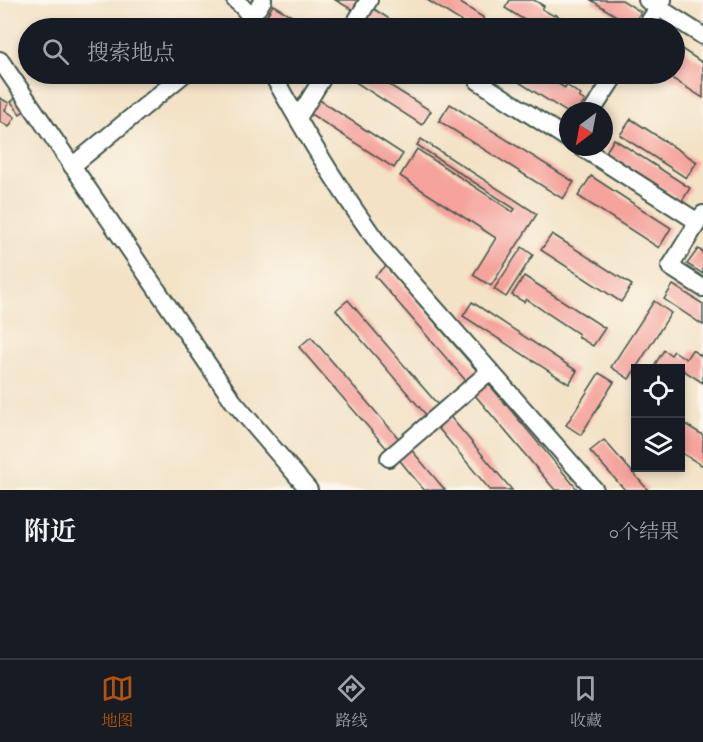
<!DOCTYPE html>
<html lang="zh">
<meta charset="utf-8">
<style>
body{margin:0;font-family:"IM FELL Double Pica","Noto Serif SC",serif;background:#242831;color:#f1f3f6}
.controls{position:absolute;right:18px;bottom:18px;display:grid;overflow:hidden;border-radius:0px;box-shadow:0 3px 9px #0003}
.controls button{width:54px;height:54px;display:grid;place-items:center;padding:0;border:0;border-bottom:2px solid #363941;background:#171b24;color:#f1f3f6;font:30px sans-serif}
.compass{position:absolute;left:559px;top:102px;width:54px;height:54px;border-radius:50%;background:#171b24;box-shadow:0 3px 9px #0003;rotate:212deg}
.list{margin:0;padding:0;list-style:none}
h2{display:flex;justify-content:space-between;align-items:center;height:78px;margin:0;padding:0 24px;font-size:26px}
h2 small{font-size:20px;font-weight:400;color:#9ea1a6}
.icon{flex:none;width:33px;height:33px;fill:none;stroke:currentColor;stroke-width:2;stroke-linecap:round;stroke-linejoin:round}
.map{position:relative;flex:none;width:703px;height:490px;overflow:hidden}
.search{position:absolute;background:#171b24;box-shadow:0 3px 9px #0003;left:18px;right:18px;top:18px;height:66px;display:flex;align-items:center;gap:15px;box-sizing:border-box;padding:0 21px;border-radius:33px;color:#9ea1a6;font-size:22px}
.sheet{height:168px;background:#171b24}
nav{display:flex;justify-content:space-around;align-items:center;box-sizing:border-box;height:84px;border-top:2px solid #363941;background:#171b24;font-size:16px;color:#9ea1a6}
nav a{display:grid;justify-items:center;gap:3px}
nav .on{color:#b45309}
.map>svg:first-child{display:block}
.building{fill:#f5a39c}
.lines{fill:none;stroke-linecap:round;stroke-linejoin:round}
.minor-casing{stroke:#3f564a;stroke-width:20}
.minor{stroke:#fff;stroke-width:16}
</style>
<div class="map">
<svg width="703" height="490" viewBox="0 0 703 490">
<rect width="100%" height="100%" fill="#fbf7ec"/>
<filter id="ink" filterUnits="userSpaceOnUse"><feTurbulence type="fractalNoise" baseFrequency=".0167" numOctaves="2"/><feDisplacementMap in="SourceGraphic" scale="12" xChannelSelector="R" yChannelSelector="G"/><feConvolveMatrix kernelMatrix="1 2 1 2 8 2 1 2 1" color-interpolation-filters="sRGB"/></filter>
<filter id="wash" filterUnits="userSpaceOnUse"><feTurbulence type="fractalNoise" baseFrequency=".008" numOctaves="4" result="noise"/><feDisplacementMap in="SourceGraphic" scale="24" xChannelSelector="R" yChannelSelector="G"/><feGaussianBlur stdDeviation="1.35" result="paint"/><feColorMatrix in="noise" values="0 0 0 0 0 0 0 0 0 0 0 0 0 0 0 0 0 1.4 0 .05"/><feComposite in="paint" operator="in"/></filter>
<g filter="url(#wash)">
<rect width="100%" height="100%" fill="#f3e2c6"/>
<g id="blocks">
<!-- building -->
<g class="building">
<polygon points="335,0 359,0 353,10"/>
<polygon points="427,0 456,0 484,18 477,28 472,28"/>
<polygon points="510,0 534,0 544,6 542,9 554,16 555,14 574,26 573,28 537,28 505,8"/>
<polygon points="591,0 622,0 641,12 632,26"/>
<polygon points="273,5 312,28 278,28 264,20"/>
<polygon points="374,9 403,28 372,28 364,24"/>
<polygon points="674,44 703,63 703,98 665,74 674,74"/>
<polygon points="343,74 372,74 431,111 422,125"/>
<polygon points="506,74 549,74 559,80 557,83 565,88 566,85 581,95 579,97 585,101 578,111 568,111 568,113"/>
<polygon points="0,98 9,103 5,110 15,117 9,127 0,121"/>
<polygon points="16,98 25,110 20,114 11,102"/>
<polygon points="318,99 403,154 394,168 309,113"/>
<polygon points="450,104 574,182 563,199 439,121"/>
<polygon points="631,119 697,162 686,178 620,135"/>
<polygon points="421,139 537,214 491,286 473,275 496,238 400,176 417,149 513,212 515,209 417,145"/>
<polygon points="614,139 690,188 682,201 606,152"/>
<polygon points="591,176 671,228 659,248 578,196"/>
<polygon points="552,234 632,285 621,302 541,250"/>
<polygon points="522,247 533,255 506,297 494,289"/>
<polygon points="698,249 703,252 703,274 687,264"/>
<polygon points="386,266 478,372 467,382 375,276"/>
<polygon points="524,276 605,328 593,346 578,337 579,334 526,299 524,302 512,295"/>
<polygon points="673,285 703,304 703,325 664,299"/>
<polygon points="348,300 439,406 427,416 336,310"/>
<polygon points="654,301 671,313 629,379 611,367"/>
<polygon points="472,302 577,371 569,384 463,316"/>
<polygon points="311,337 400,440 388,450 299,347"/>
<polygon points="664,350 671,355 674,351 686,359 692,350 703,357 703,383 680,368 662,368 655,364"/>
<polygon points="599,373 614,382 581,435 566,425"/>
<polygon points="487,382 578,490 555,490 474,394"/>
<polygon points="448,414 512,490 490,490 435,424"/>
<polygon points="680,421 703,435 703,466 680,452"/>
<polygon points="604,440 648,490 625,490 590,451"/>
<polygon points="409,447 445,490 424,490 397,457"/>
</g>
</g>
</g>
<g filter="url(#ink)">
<use href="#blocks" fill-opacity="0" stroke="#3f564a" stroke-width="1.5"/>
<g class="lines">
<!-- minor casing -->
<g class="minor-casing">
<g id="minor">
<path d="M235 0C245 8 251 16 255 28"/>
<polyline points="647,0 703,36"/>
<polyline points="249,15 258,8 263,0"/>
<polyline points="352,28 369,0"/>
<polyline points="645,28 663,0"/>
<polyline points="0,60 233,401 309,490"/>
<path d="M272 74C305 133 341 193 381 247L595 490"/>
<polyline points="478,81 568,139"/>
<polyline points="592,111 616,74"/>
<polyline points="298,118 325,74"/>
<polyline points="581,147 698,222"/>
<polyline points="72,166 184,74"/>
<polyline points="703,214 670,267 703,288"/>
<polyline points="389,458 490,371"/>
</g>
</g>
<!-- minor -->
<use href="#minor" class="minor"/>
</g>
</g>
</svg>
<div class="controls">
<button><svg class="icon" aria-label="locate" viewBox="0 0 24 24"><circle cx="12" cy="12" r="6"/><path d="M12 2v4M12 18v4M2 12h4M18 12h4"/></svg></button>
<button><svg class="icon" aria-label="layers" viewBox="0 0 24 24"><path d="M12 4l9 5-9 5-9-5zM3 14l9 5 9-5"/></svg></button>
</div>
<svg class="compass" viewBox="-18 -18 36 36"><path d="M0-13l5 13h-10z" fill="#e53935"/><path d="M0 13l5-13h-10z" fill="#9ea1a6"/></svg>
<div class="search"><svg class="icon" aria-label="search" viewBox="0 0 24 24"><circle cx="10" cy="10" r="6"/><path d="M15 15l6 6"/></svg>搜索地点</div>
</div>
<section class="sheet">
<h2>附近<small>0个结果</small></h2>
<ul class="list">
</ul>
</section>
<nav>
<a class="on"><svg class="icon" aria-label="map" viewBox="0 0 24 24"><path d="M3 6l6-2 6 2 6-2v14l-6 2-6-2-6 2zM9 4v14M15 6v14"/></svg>地图</a>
<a><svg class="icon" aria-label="directions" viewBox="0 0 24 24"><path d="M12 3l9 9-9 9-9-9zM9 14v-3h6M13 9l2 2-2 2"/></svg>路线</a>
<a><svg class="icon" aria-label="saved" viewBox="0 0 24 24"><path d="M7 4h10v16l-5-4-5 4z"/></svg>收藏</a>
</nav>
